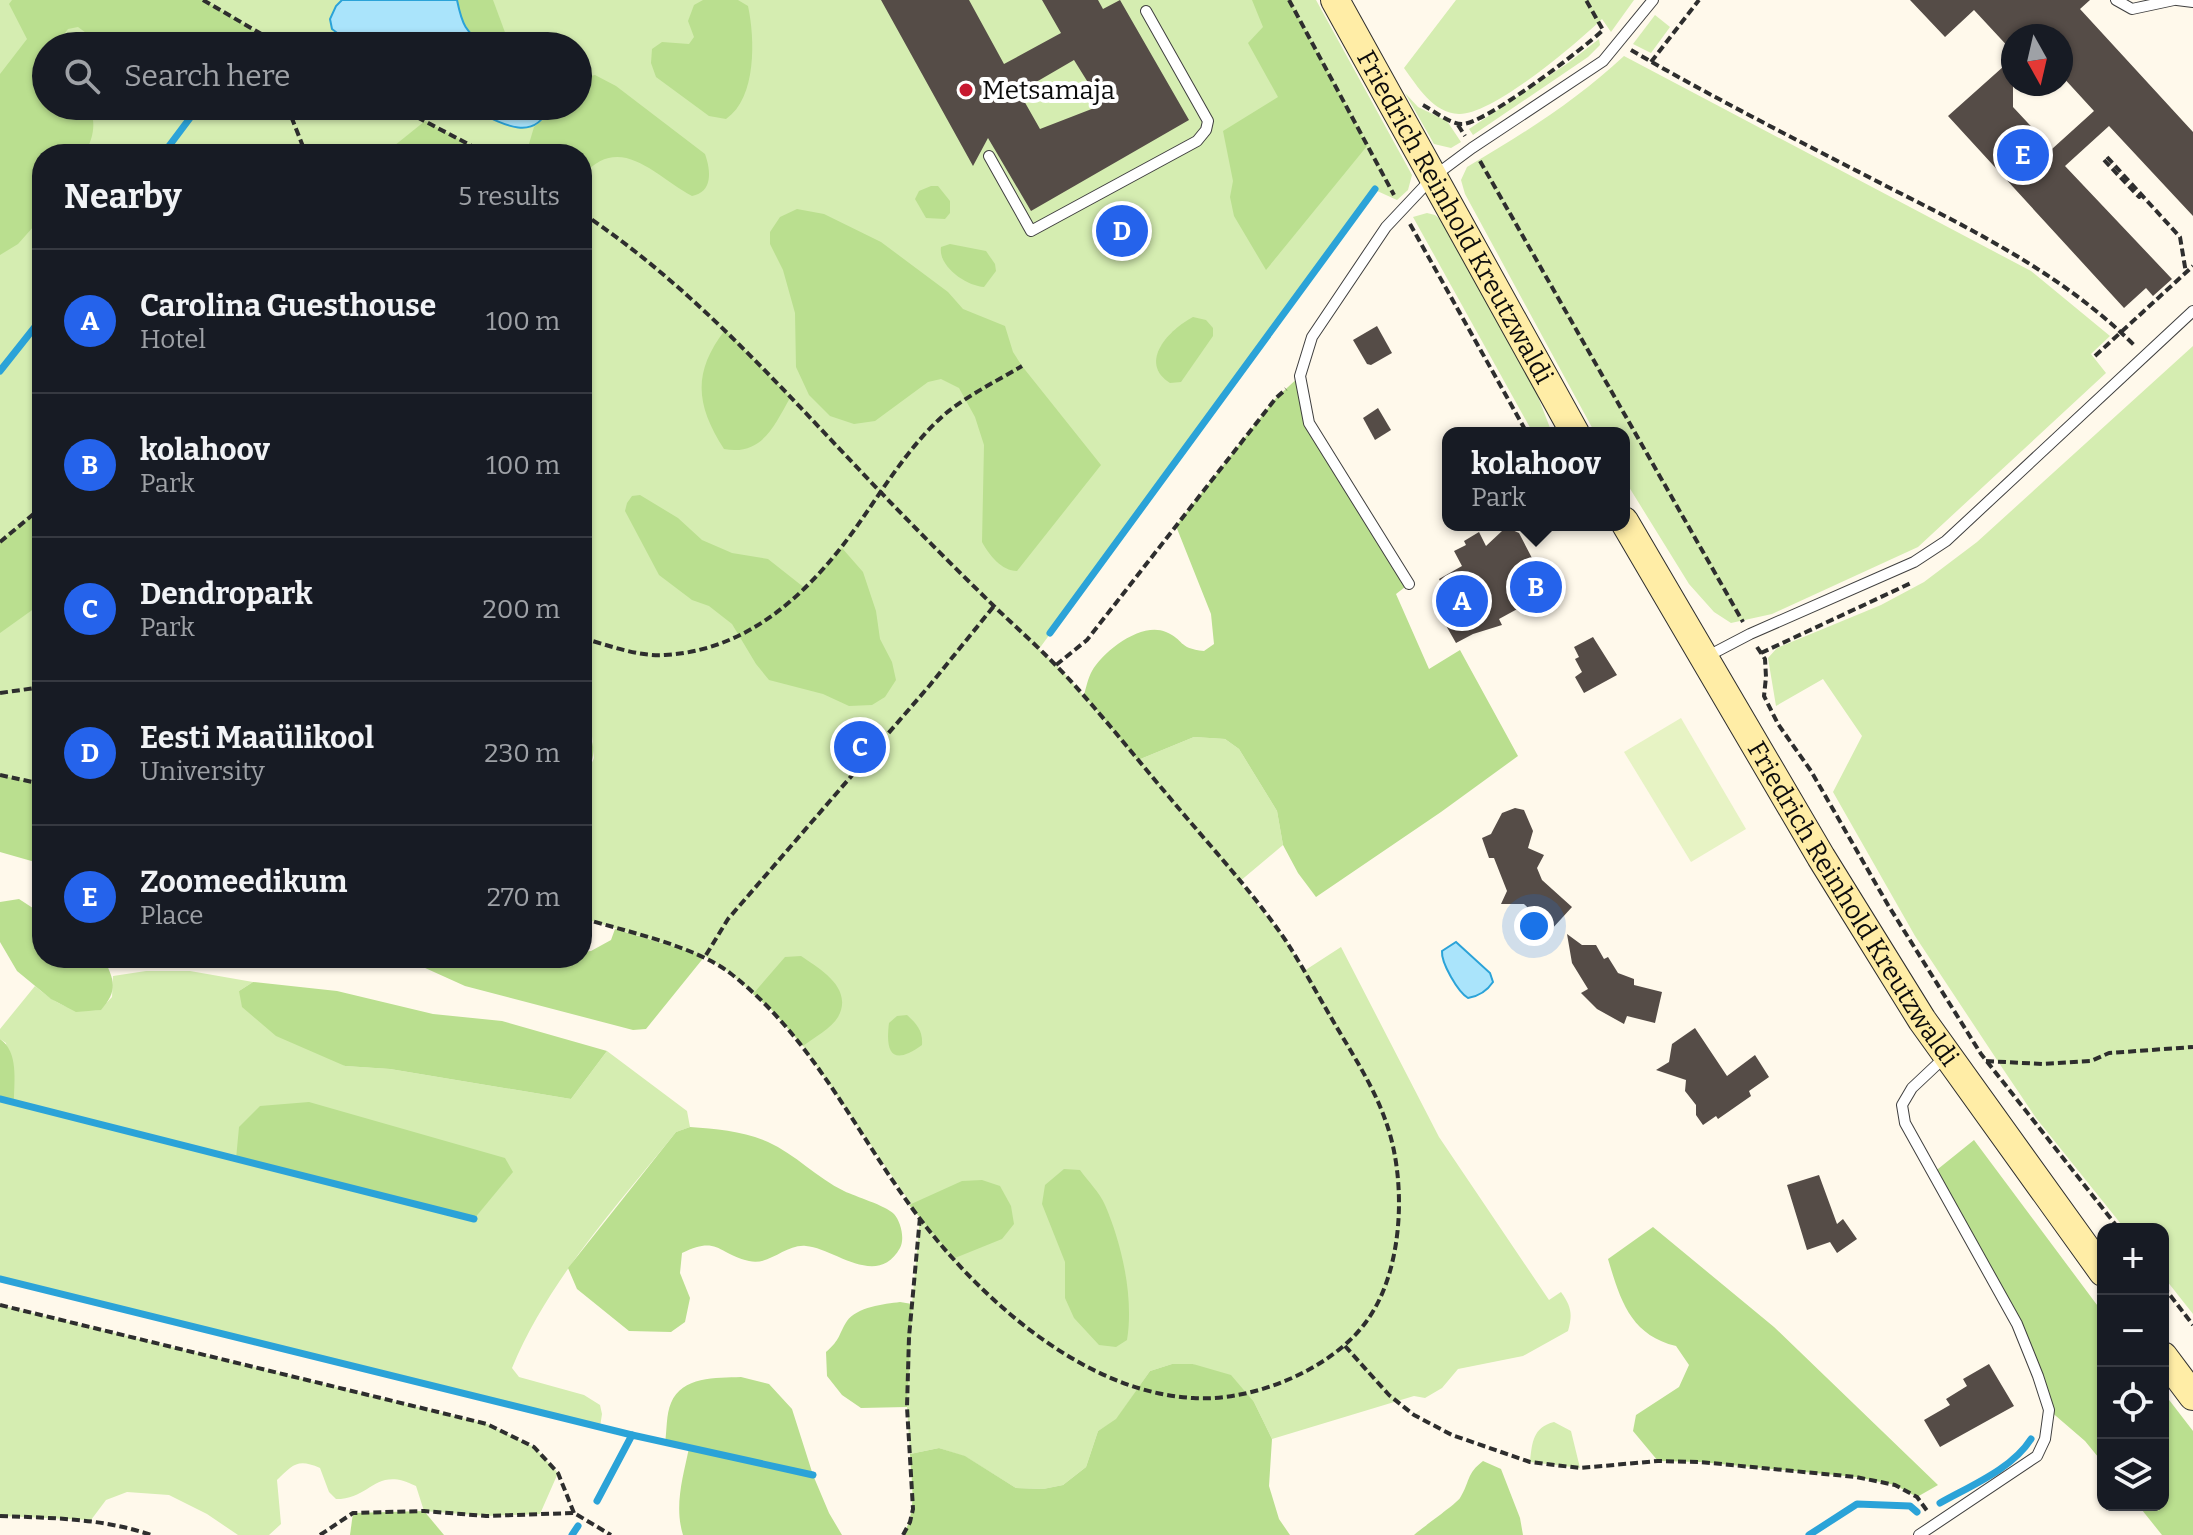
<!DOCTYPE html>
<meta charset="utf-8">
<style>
body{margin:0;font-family:Bitter,serif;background:#20242c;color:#f1f3f6}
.controls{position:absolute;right:24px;bottom:24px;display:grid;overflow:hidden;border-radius:16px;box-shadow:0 2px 6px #0004}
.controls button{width:72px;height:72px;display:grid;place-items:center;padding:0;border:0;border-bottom:2px solid #363941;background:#171b24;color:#f1f3f6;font:40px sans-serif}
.compass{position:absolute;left:2001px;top:24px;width:72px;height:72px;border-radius:50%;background:#171b24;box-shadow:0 2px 6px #0004;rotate:172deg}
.you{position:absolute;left:1534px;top:926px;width:28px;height:28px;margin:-20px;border:6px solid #fff;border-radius:50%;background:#1a73e8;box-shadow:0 0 0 12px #1a73e833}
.badge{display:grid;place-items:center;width:52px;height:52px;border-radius:50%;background:#2563eb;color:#fff;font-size:26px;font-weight:700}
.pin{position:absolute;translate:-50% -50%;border:4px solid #fff;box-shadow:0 2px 8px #0006}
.popup{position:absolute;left:1442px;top:427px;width:188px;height:104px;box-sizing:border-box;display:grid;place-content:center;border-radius:16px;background:#171b24;filter:drop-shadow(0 2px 6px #0005);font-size:26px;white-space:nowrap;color:#9ea1a6}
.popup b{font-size:30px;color:#f1f3f6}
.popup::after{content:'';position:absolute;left:50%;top:100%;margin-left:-16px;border:16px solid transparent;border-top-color:#171b24}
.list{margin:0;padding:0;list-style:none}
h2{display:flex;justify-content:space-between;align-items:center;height:104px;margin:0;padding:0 32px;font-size:34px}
h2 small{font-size:26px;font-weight:400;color:#9ea1a6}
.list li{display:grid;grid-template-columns:52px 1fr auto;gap:24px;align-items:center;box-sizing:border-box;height:144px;padding:0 32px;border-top:2px solid #363941}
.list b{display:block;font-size:30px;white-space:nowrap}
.list p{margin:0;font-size:26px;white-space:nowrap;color:#9ea1a6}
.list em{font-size:26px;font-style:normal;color:#9ea1a6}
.icon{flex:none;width:44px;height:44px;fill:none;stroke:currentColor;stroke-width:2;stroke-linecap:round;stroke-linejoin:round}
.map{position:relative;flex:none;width:2193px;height:1535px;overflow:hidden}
.search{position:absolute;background:#171b24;box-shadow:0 2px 6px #0004;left:32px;top:32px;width:560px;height:88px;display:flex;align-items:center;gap:20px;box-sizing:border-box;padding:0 28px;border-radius:44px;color:#9ea1a6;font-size:30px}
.panel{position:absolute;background:#171b24;box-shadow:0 2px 6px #0004;left:32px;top:144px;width:560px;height:824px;border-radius:32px}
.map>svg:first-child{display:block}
.green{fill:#d5edb1;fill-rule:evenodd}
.forest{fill:#badf8f}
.pitch{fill:#e7f3c4}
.water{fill:#aae4fb;stroke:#2ba3d8;stroke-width:2}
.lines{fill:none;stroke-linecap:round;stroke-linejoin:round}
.stream{stroke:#2ba3d8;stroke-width:7}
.building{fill:#554c47;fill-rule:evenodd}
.lane-casing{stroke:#3f3f3f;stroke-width:12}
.secondary-casing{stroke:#2e2e2e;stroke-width:30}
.path{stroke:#2e2e2e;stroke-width:4;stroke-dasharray:8 4;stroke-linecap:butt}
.lane{stroke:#fff;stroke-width:10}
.secondary{stroke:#ffeda6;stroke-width:28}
.poi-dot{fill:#c71930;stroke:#fff;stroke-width:3}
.labels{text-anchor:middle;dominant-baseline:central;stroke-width:8;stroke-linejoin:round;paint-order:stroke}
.poi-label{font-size:26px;fill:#0c0c0c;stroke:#fff;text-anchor:start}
.street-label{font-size:26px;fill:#0c0c0c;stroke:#fff}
</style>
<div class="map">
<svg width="2193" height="1535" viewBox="0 0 2193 1535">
<rect width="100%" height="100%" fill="#fff9eb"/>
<!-- green -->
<g class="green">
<path d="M0 0H1316L1412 175 1408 190 1397 200 1375 190 1039 649 1065 674 1138 760 1194 737 1225 739 1239 749 1277 811 1283 845 1239 882 1285 939 1304 971 1341 947 1439 1137 1549 1300 1561 1292C1571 1306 1573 1314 1568 1331L1523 1356 1458 1369 1442 1388 1425 1398 1414 1396 1272 1439 1254 1402 1193 1364H1172L1150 1371 1116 1420 1098 1431 1086 1467 1063 1485 1043 1489 1016 1488 966 1457 939 1448 910 1454 907 1407 909 1337 920 1217 803 1046 772 1010 731 974 705 956 582 918V785L594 758 592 736 582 722V154H42V784L0 775ZM46 46H578V106H46Z"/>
<path d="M1456 0H1634L1611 32 1602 19C1577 43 1493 115 1459 114 1433 113 1418 87 1404 68Z"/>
<polygon points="1655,15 1670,27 1651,53 1633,44"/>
<polygon points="1599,39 1600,45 1588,57 1473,135 1469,129 1568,63"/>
<path d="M1624 56 2031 271 2110 336 2091 354 2106 373 1918 547 1772 614 1731 623 1714 612 1689 584 1624 479V433H1595L1465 194 1461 180 1467 167C1523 134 1577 100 1624 56Z"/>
<polygon points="1405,93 1418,107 1447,121 1461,142 1451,148 1434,144"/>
<polygon points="1427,213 1435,215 1442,221 1535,389 1552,433 1533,433 1413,217"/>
<polygon points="2193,346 2193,1314 2163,1276 2163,1229 2125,1229 2036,1118 2003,1069 1915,936 1833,792 1862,736 1823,679 1776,706 1768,658 1777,648 1881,605 1924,582 1977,542"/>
<path d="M146 971H190L253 982 239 991 345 1066 390 1069 571 1099 607 1051 687 1111 690 1127 676 1132C617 1206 549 1279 512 1368L519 1377 584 1395 600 1405 602 1414 600 1427 0 1279V1099L14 1102 6 1043 0 1039V1029L35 986C58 1005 70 1012 100 1010L112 997 113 976Z"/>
<path d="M0 1305 487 1424 534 1447 558 1473 540 1514 486 1516 424 1511 416 1486C375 1465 372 1499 336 1499L329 1492 320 1468C297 1458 293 1465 277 1480L281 1524 269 1535H238L207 1514 169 1495 127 1492 106 1500 91 1520 0 1516Z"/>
<path d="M1554 1422 1571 1431 1580 1468 1530 1462C1532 1443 1533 1427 1554 1422Z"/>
</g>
<!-- forest -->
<g class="forest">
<path d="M12 0H203L263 36 267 46H104L78 27 68 29 61 38 62 46H46V106H89C97 124 93 137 85 154H42V217L18 244 0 255V74L27 39 9 4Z"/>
<path d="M457 0H493L506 35 501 46C470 46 463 27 457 0Z"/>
<path d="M703 0H738L748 6C755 38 757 98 726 119L709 116 656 77 651 63 652 49 662 42 689 44 694 37 688 21 694 5Z"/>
<polygon points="1252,0 1289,0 1367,146 1266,270 1234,216 1230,197 1233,181 1223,131 1278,97 1248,43 1263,27"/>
<path d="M595 75 616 86 705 154C711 171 713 192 692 196 654 176 621 132 582 176V154H526L534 127 545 118 549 107 578 106V83L582 78Z"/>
<polygon points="203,106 243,106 238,113 228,118 214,114"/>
<polygon points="425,121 487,154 384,154"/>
<polygon points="931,186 938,186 950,201 950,213 945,219 926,218 915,199 919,191"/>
<path d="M797 209 824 214 881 242 948 292 963 309 1005 326 1013 352 1022 366 1101 465 1017 571C1002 571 989 555 982 542L984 445 975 417 959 388 941 379 928 382 875 421 854 424 830 416 809 395 796 367 795 313 783 270 770 244V232L780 217Z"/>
<path d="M950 244 986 251 995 264 996 271 984 287C967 286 938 267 941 247Z"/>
<path d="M1193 317 1206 320 1213 328V336L1181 382 1170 383C1137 362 1170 329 1193 317Z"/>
<path d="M725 330 790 398C774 426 762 456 724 449 696 405 692 373 725 330Z"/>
<path d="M1300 376 1309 423 1409 584 1396 594 1429 669 1460 650 1518 756 1441 812 1316 897 1298 873 1283 845 1277 811 1239 749 1225 739 1194 737 1138 760 1084 695C1086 688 1088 678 1092 671 1103 651 1142 621 1166 632 1185 640 1177 648 1204 651L1214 644 1211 614 1176 526 1276 398Z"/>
<polygon points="640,495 678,518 702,540 732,553 768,559 806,589 842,548 863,572 876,611 880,639 892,662 896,680 885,697 872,705 849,706 823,694 769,680 756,664 732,624 709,606 692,600 659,575 625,511 627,503 632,496"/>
<polygon points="42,507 42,603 0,633 0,542"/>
<path d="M582 722C600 747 594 759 582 785Z"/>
<polygon points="0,775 42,784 42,864 0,852"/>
<path d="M19 899 42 914V958H103C115 980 118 991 101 1010L76 1012 51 999 17 971 0 942V902Z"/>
<polygon points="615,929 705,956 646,1029 633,1030 465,986 403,958 582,958 582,952 591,951 611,940"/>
<path d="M801 956C820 969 854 988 838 1017 832 1028 813 1038 803 1046L772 1010 753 994 785 957Z"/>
<polygon points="253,982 337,991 433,1014 502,1021 607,1051 571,1099 390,1069 345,1066 276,1036 242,1007 239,991"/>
<path d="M907 1015C917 1024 923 1031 922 1045 893 1066 885 1054 889 1023L897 1016Z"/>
<path d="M0 1039C19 1052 14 1082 14 1102L0 1099Z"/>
<polygon points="309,1102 505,1158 513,1172 474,1219 236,1159 239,1127 260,1106"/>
<path d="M690 1127C717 1129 743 1131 768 1142 795 1154 817 1178 844 1191 856 1197 885 1205 894 1214 901 1222 905 1239 900 1248 877 1289 834 1248 806 1246 785 1244 770 1266 749 1261 718 1254 718 1235 682 1253L680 1273 690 1298 685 1322 671 1332 629 1331 577 1289 568 1268 676 1132Z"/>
<polygon points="1974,1140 2103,1313 2103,1463 2085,1441 2049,1410 2017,1324 1933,1173"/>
<path d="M1064 1169 1080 1170C1088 1181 1100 1193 1105 1205 1122 1244 1134 1298 1127 1340L1116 1347 1099 1345 1074 1318 1065 1298V1262L1042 1204 1045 1185Z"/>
<polygon points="982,1180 1000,1186 1011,1206 1014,1224 1002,1239 955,1258 909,1205 962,1181"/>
<path d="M1653 1227 1774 1327 1938 1485 1917 1497 1895 1485 1856 1477 1700 1462 1658 1461 1633 1431 1636 1415 1679 1387 1689 1365 1676 1346C1630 1335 1620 1299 1608 1259Z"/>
<path d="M900 1302 912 1304 907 1407 861 1408 842 1395 827 1376 826 1352C841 1339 838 1335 847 1321 857 1307 884 1304 900 1302Z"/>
<path d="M1172 1364H1193L1231 1375 1254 1402 1272 1439 1269 1486 1279 1519 1290 1535H903C918 1510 911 1481 910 1454L939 1448 965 1456 1016 1488 1043 1489 1063 1485 1086 1467 1098 1431 1116 1419 1150 1371Z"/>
<path d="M741 1377 769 1384 792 1409 813 1475 829 1513 842 1535H683C674 1506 683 1477 689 1448L665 1443C667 1431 666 1414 671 1403 682 1376 716 1378 741 1377Z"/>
<polygon points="2163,1392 2193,1431 2193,1535 2162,1535 2138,1505 2163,1505"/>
<path d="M1483 1461 1501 1469 1520 1518 1523 1535H1414C1423 1527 1456 1504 1460 1498 1470 1482 1466 1474 1483 1461Z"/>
<polygon points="424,1511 444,1535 350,1535 353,1513"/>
</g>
<!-- pitch -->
<polygon class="pitch" points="1681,718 1746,829 1691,862 1624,752"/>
<!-- water -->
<g class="water">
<path d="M342 0H457C462 24 465 32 486 46H354L332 29 330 19 336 6Z"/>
<path d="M467 106H549V107C533 147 494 119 467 106Z"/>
<path d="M1456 942 1490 973 1493 982C1487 991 1480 996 1468 998 1458 992 1441 963 1442 951Z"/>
</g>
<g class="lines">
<!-- stream -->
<g class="stream">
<polyline points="163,154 199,106"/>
<polyline points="0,371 42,318"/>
<polyline points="1050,633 1375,189"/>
<polyline points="0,1099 474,1219"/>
<polyline points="0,1279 632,1435"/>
<polyline points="597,1501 632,1435 813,1475"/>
<path d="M1940 1503C1970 1486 2012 1469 2031 1439"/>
<polyline points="572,1535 578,1526"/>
<polyline points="1809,1535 1857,1504 1910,1506 1917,1512"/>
</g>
</g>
<!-- building -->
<g class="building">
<path d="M881 0H969L1004 64 1061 33 1042 0H1098L1103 9 1120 0 1189 120 1031 211 988 138 973 166ZM1074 60 1102 105 1040 129 1019 92Z"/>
<polygon points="1910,0 2090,0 2080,9 2193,132 2193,216 2109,126 2065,166 2172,279 2153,296 2146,288 2124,308 1948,116 2013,58 2013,107 2052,149 2094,111 2061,75 2061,36 2013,36 2013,52 1974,10 1945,37"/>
<polygon points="1377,326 1392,353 1371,365 1367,364 1353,340"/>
<polygon points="1378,408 1391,430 1375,440 1363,418"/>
<polygon points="1510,529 1519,533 1533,560 1531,561 1534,568 1508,581 1521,607 1499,619 1502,625 1473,634 1456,643 1444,622 1459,614 1439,579 1462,566 1454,551 1466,545 1464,541 1479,532 1486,546 1502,531"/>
<polygon points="1593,637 1617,675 1584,693 1575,677 1582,672 1575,659 1579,657 1574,647"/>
<polygon points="1515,808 1524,810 1533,831 1528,848 1544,855 1537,868 1542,880 1572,907 1551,930 1524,904 1501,904 1507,891 1494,858 1489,858 1482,838 1491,834 1502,813"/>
<polygon points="1567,934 1582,945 1596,945 1604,959 1608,957 1618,973 1634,979 1634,985 1662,992 1655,1023 1627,1016 1624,1024 1597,1009 1581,993 1588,989 1572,963"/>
<polygon points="1695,1028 1727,1076 1755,1055 1769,1077 1749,1091 1751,1096 1718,1119 1716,1116 1703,1125 1696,1115 1696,1105 1685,1091 1686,1080 1656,1070 1669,1062 1672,1044"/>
<polygon points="1819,1175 1837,1224 1843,1219 1857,1239 1837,1253 1830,1242 1807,1250 1787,1185"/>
<polygon points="1989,1364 2014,1406 1940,1447 1924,1420 1950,1405 1946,1399 1967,1386 1963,1379"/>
</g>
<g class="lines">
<!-- lane casing -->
<g class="lane-casing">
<g id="lane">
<polyline points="2116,0 2132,9 2174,0"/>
<polyline points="2177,0 2193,2"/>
<polyline points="989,156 1031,231 1197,141 1206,130 1208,121 1146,11"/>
<polyline points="1409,584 1309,423 1300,376 1312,337 1386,227 1433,177 1472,148 1603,61 1653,0"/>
<polyline points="1706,657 1750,634 1914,562 1946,541 2193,311"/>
<polyline points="1919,1535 2037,1456 2045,1439 2049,1410 2038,1376 2017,1324 1905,1123 1902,1105 1912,1088 1946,1056"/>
</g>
</g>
<!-- secondary casing -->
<g class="secondary-casing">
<g id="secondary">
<path id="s1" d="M1335 0 1575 433"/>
<path id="s2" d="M1624 521 1821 857 1922 1020 2103 1272"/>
<polyline points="2163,1356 2193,1396"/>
</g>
</g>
<!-- path -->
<g class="path">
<polyline points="203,0 282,46"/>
<polyline points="1289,0 1394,195"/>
<path d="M1631 50C1715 99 1803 143 1890 188 1977 232 2065 276 2135 346"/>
<polyline points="1651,62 1699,0"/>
<path d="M1423 105C1434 111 1450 124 1462 124 1485 124 1583 49 1603 30L1586 0"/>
<polyline points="287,106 306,154"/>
<polyline points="396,106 487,154"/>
<polyline points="1458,125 1465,136"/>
<polyline points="2107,157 2180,237 2186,273"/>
<polyline points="2104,160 2139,197 2142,194"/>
<polyline points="1480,161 1743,622"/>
<path d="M582 213C701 292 794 403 893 505 927 540 962 575 997 609 1020 631 1045 653 1067 677 1103 716 1136 758 1170 798 1209 845 1252 891 1286 941 1301 964 1315 990 1329 1014 1349 1049 1373 1084 1386 1122 1407 1180 1404 1271 1366 1322 1331 1370 1252 1402 1193 1398 1080 1392 972 1292 909 1204 852 1125 809 1034 730 973 693 945 627 932 582 918"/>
<polyline points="1410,224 1527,433"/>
<polyline points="2095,356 2193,266"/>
<polyline points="0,542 42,507"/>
<path d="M582 638C608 645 638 657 665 655 753 650 815 587 862 519 887 483 912 443 945 414 968 395 997 381 1022 366"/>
<polyline points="1757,647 1765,659 1766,677 1764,696 1778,724 1811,771 1888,905 1981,1054 2119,1229"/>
<polyline points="1761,653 1911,583"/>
<polyline points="1056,665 1087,640 1276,398 1286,389"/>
<polyline points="0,693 42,687"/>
<polyline points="0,775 42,784"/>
<polyline points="706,955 728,919 930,685 994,606"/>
<polyline points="1986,1061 2042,1064 2091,1061 2109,1053 2193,1047"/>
<polyline points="2163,1286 2193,1325"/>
<polyline points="0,1305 487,1424 534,1447 558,1473 574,1513"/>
<polyline points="1345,1346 1389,1395 1414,1415 1452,1435 1530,1462 1580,1468 1658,1461 1700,1462 1856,1477 1895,1485 1917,1497 1928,1512"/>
<path d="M0 1516C51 1518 102 1518 151 1535"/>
<polyline points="320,1535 353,1513 424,1511 486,1516 574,1513 611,1535"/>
<polyline points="903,1535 910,1522 913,1509 907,1407 909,1337 920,1217"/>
</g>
<!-- lane -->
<use href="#lane" class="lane"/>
<!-- secondary -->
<use href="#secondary" class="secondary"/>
</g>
<!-- markers -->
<circle class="poi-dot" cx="966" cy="90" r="8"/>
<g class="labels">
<!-- poi labels -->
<g class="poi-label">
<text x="982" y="90">Metsamaja</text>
</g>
<!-- street labels -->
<g class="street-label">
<text stroke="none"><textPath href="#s1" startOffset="248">Friedrich Reinhold Kreutzwaldi</textPath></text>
<text stroke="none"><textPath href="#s2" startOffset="446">Friedrich Reinhold Kreutzwaldi</textPath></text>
</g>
</g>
</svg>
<div class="controls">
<button>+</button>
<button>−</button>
<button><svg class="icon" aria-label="locate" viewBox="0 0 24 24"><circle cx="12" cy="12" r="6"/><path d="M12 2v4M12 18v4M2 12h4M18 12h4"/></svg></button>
<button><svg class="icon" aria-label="layers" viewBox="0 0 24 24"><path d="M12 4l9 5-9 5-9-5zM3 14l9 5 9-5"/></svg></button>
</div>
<svg class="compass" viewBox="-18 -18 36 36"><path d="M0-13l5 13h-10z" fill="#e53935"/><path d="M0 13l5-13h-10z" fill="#9ea1a6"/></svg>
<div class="you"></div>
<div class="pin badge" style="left:1462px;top:601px">A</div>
<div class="pin badge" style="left:1536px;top:587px">B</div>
<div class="popup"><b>kolahoov</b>Park</div>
<div class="pin badge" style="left:860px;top:747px">C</div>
<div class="pin badge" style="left:1122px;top:231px">D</div>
<div class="pin badge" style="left:2023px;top:155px">E</div>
<div class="search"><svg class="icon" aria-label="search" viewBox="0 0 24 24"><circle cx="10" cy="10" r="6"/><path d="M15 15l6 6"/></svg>Search here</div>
<section class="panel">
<h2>Nearby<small>5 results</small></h2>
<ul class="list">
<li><span class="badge">A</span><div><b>Carolina Guesthouse</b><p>Hotel</p></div><em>100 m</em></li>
<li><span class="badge">B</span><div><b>kolahoov</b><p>Park</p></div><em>100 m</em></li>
<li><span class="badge">C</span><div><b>Dendropark</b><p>Park</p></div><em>200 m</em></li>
<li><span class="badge">D</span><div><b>Eesti Maaülikool</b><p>University</p></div><em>230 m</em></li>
<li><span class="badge">E</span><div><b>Zoomeedikum</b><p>Place</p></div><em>270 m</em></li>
</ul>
</section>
</div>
